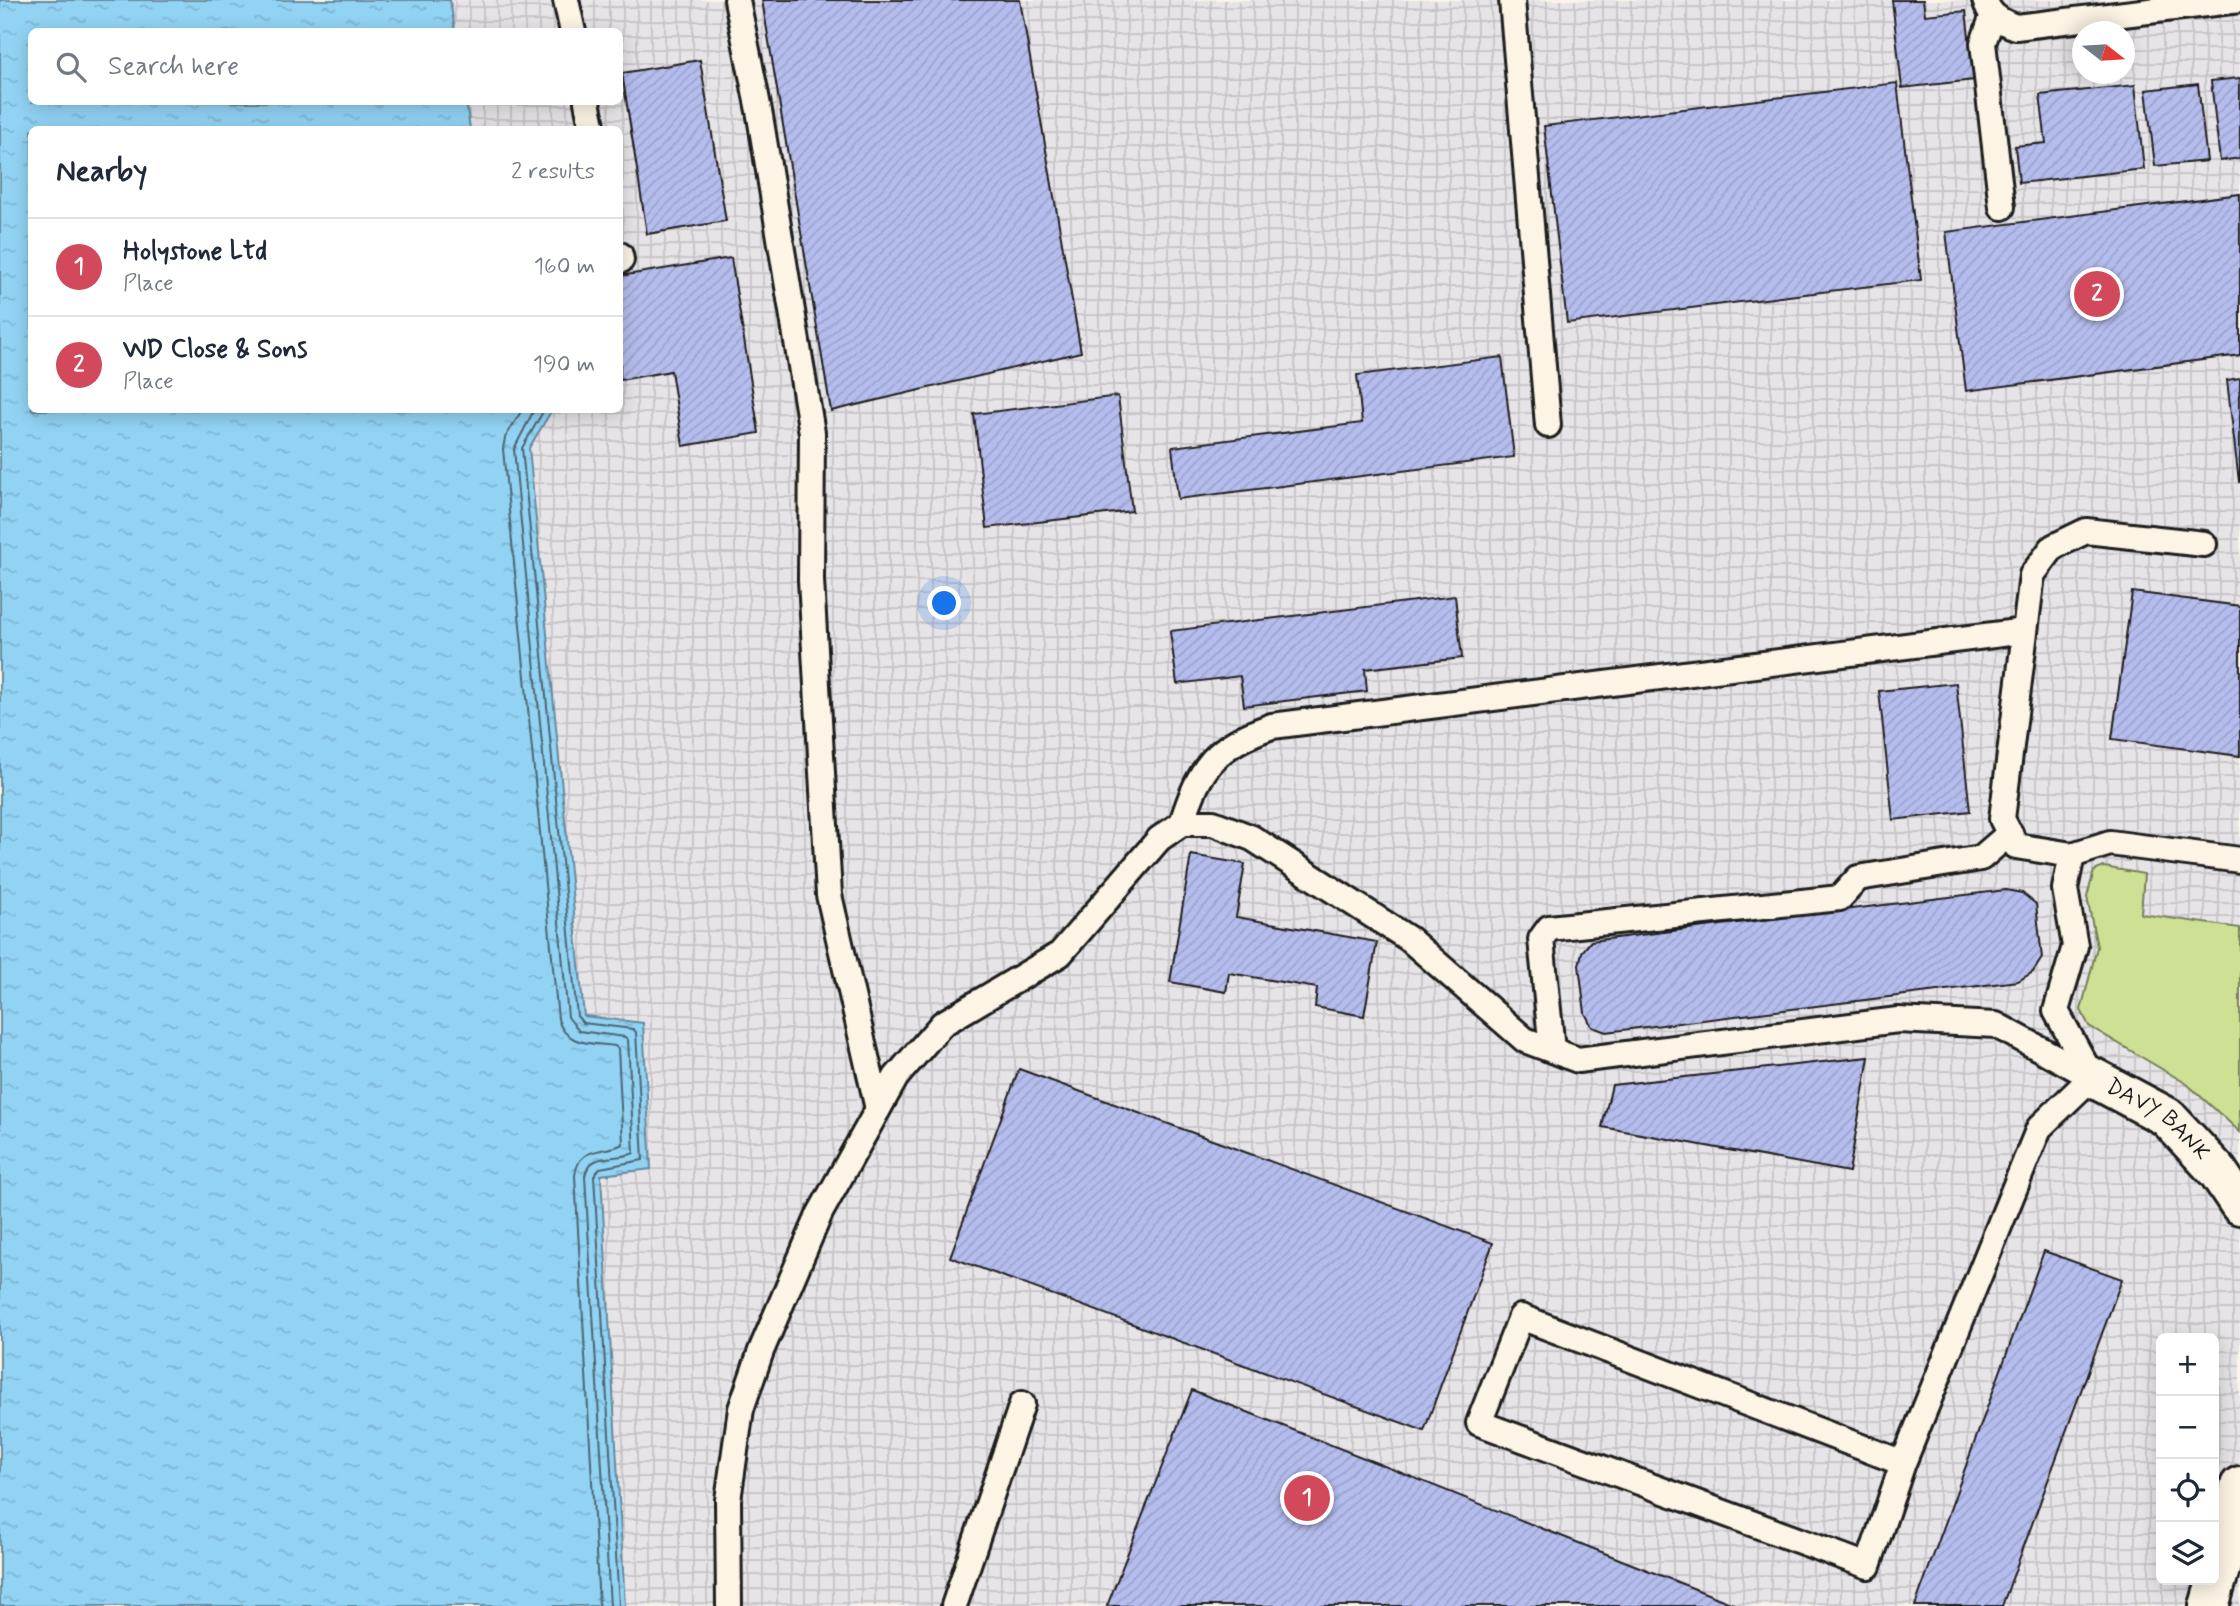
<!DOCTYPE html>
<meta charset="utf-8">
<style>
body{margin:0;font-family:Mynerve,sans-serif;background:#f6f6f7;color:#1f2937}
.controls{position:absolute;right:21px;bottom:21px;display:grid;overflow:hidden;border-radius:10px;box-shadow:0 4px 18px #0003}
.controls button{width:63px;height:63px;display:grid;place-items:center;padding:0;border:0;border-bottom:2px solid #e0e1e3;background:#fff;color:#1f2937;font:35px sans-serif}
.compass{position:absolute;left:2072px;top:21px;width:63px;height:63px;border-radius:50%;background:#fff;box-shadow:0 4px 18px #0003;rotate:107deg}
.you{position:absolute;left:945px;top:604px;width:24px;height:24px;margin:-18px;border:5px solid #fff;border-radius:50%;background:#1a73e8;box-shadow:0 0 0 10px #1a73e833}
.badge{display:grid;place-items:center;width:46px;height:46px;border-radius:50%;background:#d1495b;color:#fff;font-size:23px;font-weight:700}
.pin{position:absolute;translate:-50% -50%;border:4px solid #fff;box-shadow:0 2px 7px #0006}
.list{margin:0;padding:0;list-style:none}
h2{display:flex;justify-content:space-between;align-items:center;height:91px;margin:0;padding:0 28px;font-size:30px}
h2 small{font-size:23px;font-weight:400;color:#747a83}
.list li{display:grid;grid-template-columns:46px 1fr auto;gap:21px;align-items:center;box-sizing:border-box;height:98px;padding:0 28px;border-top:2px solid #e0e1e3}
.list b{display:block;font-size:26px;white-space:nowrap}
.list p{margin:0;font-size:23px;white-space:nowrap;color:#747a83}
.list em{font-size:23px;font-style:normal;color:#747a83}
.icon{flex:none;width:38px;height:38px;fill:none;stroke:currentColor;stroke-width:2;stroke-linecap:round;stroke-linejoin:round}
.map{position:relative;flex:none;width:2240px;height:1606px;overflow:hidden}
.search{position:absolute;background:#fff;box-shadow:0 4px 18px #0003;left:28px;top:28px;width:595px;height:77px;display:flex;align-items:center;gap:18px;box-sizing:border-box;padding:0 24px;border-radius:10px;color:#747a83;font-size:26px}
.panel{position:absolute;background:#fff;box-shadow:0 4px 18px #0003;left:28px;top:126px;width:595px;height:287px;border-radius:10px}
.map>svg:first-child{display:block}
.industrial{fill:url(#industrial-grid);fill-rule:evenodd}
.grass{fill:#cde094;stroke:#747e58;stroke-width:2}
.water{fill:url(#water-ripples);stroke:#638a9e;stroke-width:2}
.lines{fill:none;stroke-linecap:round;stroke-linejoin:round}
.shore{stroke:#4b6572;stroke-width:2}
.building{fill:url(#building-hatch);stroke:#1c1c1c;stroke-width:2}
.service-casing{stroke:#1c1c1c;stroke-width:30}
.minor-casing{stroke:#1c1c1c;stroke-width:44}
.service{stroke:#fcf5e5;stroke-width:24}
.minor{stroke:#fcf5e5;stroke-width:38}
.labels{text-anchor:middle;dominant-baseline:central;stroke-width:6;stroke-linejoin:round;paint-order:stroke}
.street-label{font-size:23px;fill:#1c1c1c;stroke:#fcf5e5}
</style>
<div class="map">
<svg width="2240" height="1606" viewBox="0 0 2240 1606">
<defs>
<pattern id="industrial-grid" width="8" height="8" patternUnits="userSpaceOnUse" patternTransform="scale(1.75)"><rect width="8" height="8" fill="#e7e4e8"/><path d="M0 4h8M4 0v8" fill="none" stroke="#c6c3c6"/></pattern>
<pattern id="water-ripples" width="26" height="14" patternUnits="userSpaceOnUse" patternTransform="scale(1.75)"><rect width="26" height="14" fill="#92d3f4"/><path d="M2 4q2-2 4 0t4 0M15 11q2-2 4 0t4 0" fill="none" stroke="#7db5d1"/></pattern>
<pattern id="building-hatch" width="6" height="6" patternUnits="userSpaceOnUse" patternTransform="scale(1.75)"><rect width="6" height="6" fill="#b5bdee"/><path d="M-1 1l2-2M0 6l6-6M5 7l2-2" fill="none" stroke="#9ba2cc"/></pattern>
</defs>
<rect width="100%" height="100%" fill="#fcf5e5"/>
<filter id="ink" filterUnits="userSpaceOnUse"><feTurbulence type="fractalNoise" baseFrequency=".0143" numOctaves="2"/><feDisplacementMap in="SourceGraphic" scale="14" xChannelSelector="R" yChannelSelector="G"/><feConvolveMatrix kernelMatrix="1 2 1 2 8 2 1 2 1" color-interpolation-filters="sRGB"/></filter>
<g filter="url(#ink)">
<!-- industrial -->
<path class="industrial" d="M450 0H2240V1606H625L601 1174 651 1169 643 1023 584 1016 529 448 552 410H620V130L470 129 466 102H620V32L455 31ZM2082 32H2124V74H2082ZM2161 1338H2214V1580H2161Z"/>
<!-- grass -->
<polygon class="grass" points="2104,867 2144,874 2141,914 2240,928 2240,1132 2187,1084 2089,1026 2081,1010 2097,947 2087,897 2094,871"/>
<!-- water -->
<polygon class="water" points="0,0 450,0 455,31 32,32 32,102 466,102 470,129 32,130 32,410 552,410 529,448 584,1016 643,1023 651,1169 601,1175 625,1606 0,1606"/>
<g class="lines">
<!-- shore -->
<g class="shore">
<path d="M522 410 505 438 503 449 558 1019C565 1046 592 1043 615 1046L618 1049 623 1144C603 1154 578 1145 575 1176L599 1606"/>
<path d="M534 410 514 449 568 1017 579 1031 625 1037 628 1040 634 1153C617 1161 589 1151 585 1176L610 1606"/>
<polyline points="544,410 522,448 577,1016 583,1023 633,1029 636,1032 643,1160 600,1168 594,1176 619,1606"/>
</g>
</g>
<!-- building -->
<g class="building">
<polygon points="762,0 1020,0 1081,352 831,411"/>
<polygon points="1892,0 1923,0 1925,15 1966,11 1974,80 1902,88"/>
<polygon points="700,60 726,221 647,234 622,73"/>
<polygon points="2240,78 2240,158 2220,161 2211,81"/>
<polygon points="1897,83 1921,280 1567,323 1544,126"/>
<polygon points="2198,84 2207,161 2155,166 2146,90"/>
<polygon points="2135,85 2144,169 2019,183 2015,146 2046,143 2040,95"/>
<polygon points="2240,194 2240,355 1966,391 1946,232"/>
<polygon points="731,258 759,433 683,446 671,371 620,380 620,276"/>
<polygon points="1502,357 1514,457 1178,499 1172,447 1362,423 1357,375"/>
<polygon points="2240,378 2240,482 2239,482 2227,380"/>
<polygon points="1118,396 1132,511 987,528 974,414"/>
<polygon points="2132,592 2240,606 2240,756 2112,739"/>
<polygon points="1455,596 1462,658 1365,669 1367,691 1244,706 1240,676 1177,684 1170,631"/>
<polygon points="1956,683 1970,811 1893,820 1879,691"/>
<polygon points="1191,855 1245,864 1236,917 1377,942 1364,1016 1315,1007 1317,988 1229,973 1226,992 1170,982"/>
<polygon points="2006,890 2022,893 2036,904 2042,958 2033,972 2018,981 1606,1032 1592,1027 1585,1013 1579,965 1582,952 1591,941"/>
<polygon points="1869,1057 1849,1172 1602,1127 1612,1085"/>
<polygon points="1019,1069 1493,1243 1424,1431 950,1257"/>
<polygon points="2044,1251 2122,1279 2002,1606 1915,1606"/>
<polygon points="1192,1390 1738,1606 1107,1606"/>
</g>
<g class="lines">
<!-- service casing -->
<g class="service-casing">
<g id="service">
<polyline points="566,0 573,32"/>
<polyline points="737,0 760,116 812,433 811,580 829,895 878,1109"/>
<polyline points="1512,0 1548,425"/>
<path d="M1985 0C1989 15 2001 22 2016 27L2240 0"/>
<polyline points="1993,15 1983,43 2002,207"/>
<polyline points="587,102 593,130"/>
<polyline points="620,255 621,260"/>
<path d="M1182 823C1200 766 1215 746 1272 726L2025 631"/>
<polyline points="2072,855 2110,843 2240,860"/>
<polyline points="1552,1050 1541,939 1549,928 1840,898 1858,878 1981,858 2010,833"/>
<polyline points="2092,1077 2056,1011 2075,946 2065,889 2072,855 2016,846 2002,819 2032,575 2053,547 2086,531 2204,544"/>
<polyline points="1903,1463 1868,1566 1479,1423 1521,1317 1903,1463 2039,1128 2092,1077"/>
<polyline points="729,1606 728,1500 741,1409 761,1351 820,1213 896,1077 942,1024 1060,954 1159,839 1182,823 1213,823 1252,838 1409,939 1525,1040 1578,1060 1898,1020 1996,1025 2092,1077"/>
<polyline points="954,1606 1022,1404"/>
</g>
</g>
<!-- minor casing -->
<g class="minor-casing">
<g id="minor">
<path id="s1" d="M2092 1077 2167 1117 2218 1172 2240 1205"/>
<polyline points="2209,1606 2233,1526 2240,1486"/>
</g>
</g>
<!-- service -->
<use href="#service" class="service"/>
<!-- minor -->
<use href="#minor" class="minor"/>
</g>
</g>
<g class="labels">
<!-- street labels -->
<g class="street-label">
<text stroke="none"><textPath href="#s1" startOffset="79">DAVY BANK</textPath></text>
</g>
</g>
</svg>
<div class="controls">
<button>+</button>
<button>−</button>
<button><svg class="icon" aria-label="locate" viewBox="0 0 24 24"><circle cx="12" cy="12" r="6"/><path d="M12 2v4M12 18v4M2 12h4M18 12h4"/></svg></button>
<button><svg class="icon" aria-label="layers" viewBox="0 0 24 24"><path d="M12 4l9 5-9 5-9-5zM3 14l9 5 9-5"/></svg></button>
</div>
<svg class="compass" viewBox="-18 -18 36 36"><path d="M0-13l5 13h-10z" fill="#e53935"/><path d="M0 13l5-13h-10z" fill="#747a83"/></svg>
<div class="you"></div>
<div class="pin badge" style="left:1307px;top:1498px">1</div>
<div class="pin badge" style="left:2097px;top:294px">2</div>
<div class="search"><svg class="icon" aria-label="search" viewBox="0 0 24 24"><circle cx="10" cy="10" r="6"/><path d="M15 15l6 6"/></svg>Search here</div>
<section class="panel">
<h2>Nearby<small>2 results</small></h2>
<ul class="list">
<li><span class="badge">1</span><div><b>Holystone Ltd</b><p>Place</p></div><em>160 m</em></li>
<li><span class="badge">2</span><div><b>WD Close &amp; Sons</b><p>Place</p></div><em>190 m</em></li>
</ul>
</section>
</div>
